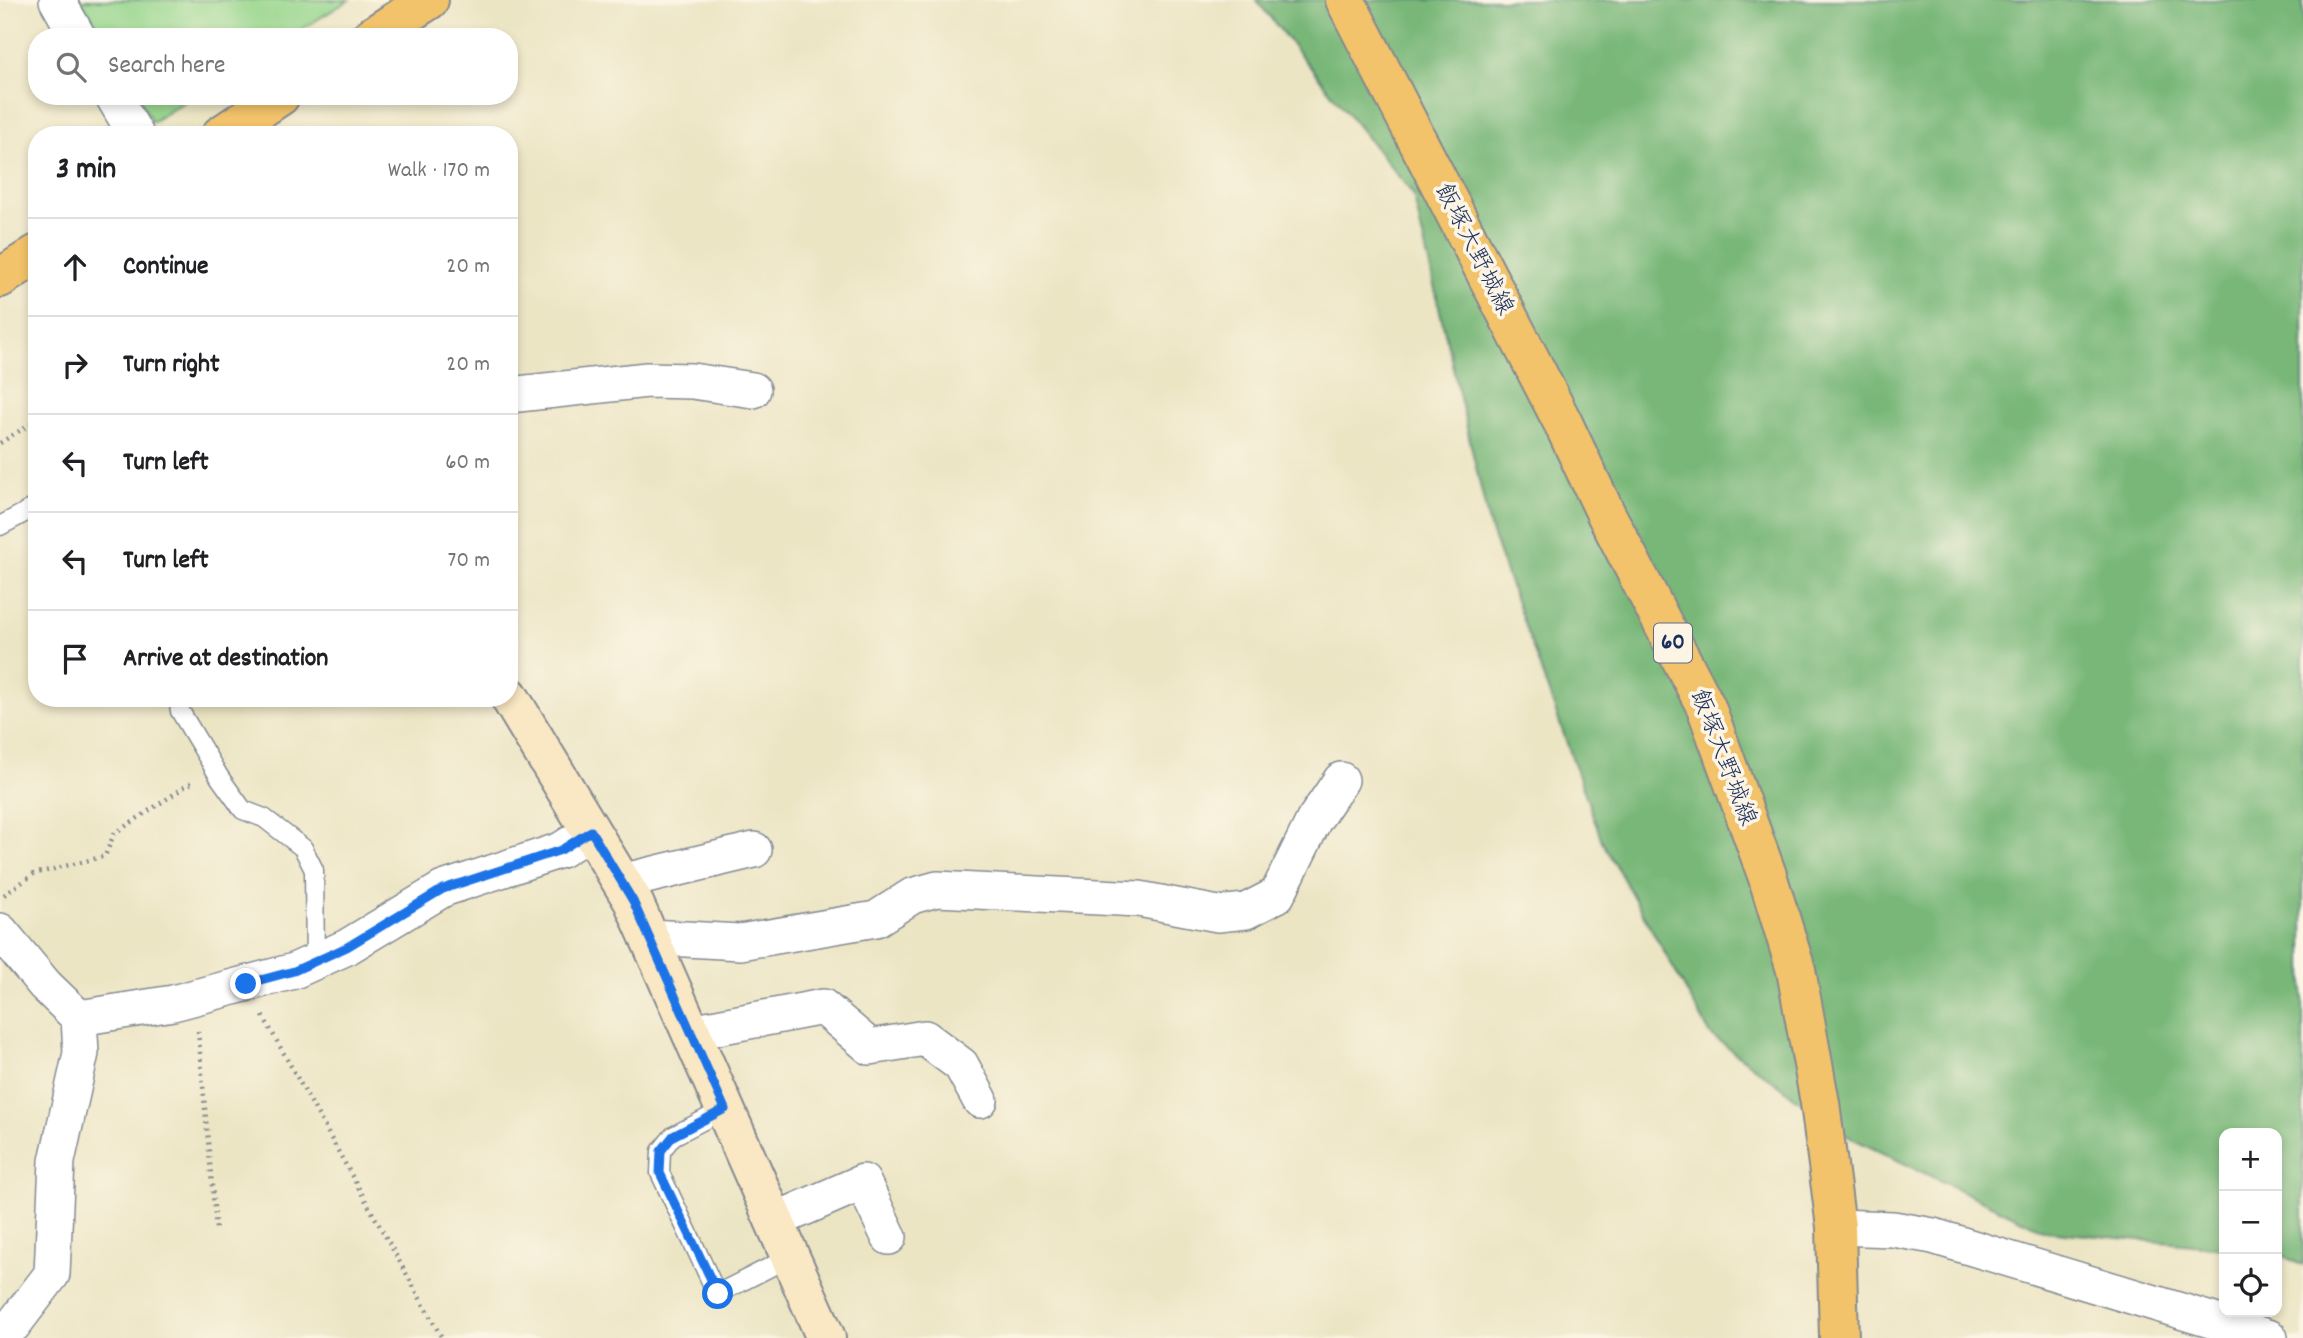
<!DOCTYPE html>
<meta charset="utf-8">
<style>
body{margin:0;font-family:Dekko,"Klee One",sans-serif;background:#f6f6f6;color:#202124}
.controls{position:absolute;right:21px;bottom:21px;display:grid;overflow:hidden;border-radius:14px;box-shadow:0 4px 10px #0003}
.controls button{width:63px;height:63px;display:grid;place-items:center;padding:0;border:0;border-bottom:2px solid #e0e0e0;background:#fff;color:#202124;font:35px sans-serif}
.stop{position:absolute;width:21px;height:21px;margin:-16px;border:5px solid #1a73e8;border-radius:50%;background:#fff}
.stop.end{background:#1a73e8;border-color:#fff;box-shadow:0 2px 7px #0008}
.list{margin:0;padding:0;list-style:none}
h2{display:flex;justify-content:space-between;align-items:center;height:91px;margin:0;padding:0 28px;font-size:30px}
h2 small{font-size:23px;font-weight:400;color:#757577}
.list li{display:grid;grid-template-columns:46px 1fr auto;gap:21px;align-items:center;box-sizing:border-box;height:98px;padding:0 28px;border-top:2px solid #e0e0e0}
.list b{display:block;font-size:26px;white-space:nowrap}
.list em{font-size:23px;font-style:normal;color:#757577}
.icon{flex:none;width:38px;height:38px;fill:none;stroke:currentColor;stroke-width:2;stroke-linecap:round;stroke-linejoin:round}
.map{position:relative;flex:none;width:2303px;height:1338px;overflow:hidden}
.search{position:absolute;background:#fff;box-shadow:0 4px 10px #0003;left:28px;top:28px;width:490px;height:77px;display:flex;align-items:center;gap:18px;box-sizing:border-box;padding:0 24px;border-radius:28px;color:#757577;font-size:26px}
.panel{position:absolute;background:#fff;box-shadow:0 4px 10px #0003;left:28px;top:126px;width:490px;height:581px;border-radius:28px}
.map>svg:first-child{display:block}
.green{fill:#96d68c;stroke:#588275;stroke-width:2}
.forest{fill:#78b778;stroke:#4a736b;stroke-width:2}
.lines{fill:none;stroke-linecap:round;stroke-linejoin:round}
.lane-casing{stroke:#848a91;stroke-width:21}
.street-casing{stroke:#848a91;stroke-width:38}
.secondary-casing{stroke:#848a91;stroke-width:42}
.primary-casing{stroke:#848a91;stroke-width:42}
.path{stroke:#848a91;stroke-width:4.5;stroke-dasharray:2 5;stroke-linecap:butt}
.lane{stroke:#fff;stroke-width:18}
.street{stroke:#fff;stroke-width:35}
.secondary{stroke:#fae7c3;stroke-width:38}
.primary{stroke:#f2c36a;stroke-width:38}
.route{stroke:#1a73e8;stroke-width:9}
.labels{text-anchor:middle;dominant-baseline:central;stroke-width:7;stroke-linejoin:round;paint-order:stroke}
.shield{fill:#fcf5e5;stroke:#5e6a86;stroke-width:2}
.shield-label{font-size:23px;font-weight:bold;fill:#1b2f5e}
.street-label{font-size:24px;fill:#1b2f5e;stroke:#fcf5e5}
</style>
<div class="map">
<svg width="2303" height="1338" viewBox="0 0 2303 1338">
<rect width="100%" height="100%" fill="#fcf5e5"/>
<filter id="ink" filterUnits="userSpaceOnUse"><feTurbulence type="fractalNoise" baseFrequency=".0143" numOctaves="2"/><feDisplacementMap in="SourceGraphic" scale="14" xChannelSelector="R" yChannelSelector="G"/><feConvolveMatrix kernelMatrix="1 2 1 2 8 2 1 2 1" color-interpolation-filters="sRGB"/></filter>
<filter id="wash" filterUnits="userSpaceOnUse"><feTurbulence type="fractalNoise" baseFrequency=".00686" numOctaves="4" result="noise"/><feDisplacementMap in="SourceGraphic" scale="28" xChannelSelector="R" yChannelSelector="G"/><feGaussianBlur stdDeviation="1.57" result="paint"/><feColorMatrix in="noise" values="0 0 0 0 0 0 0 0 0 0 0 0 0 0 0 0 0 1.4 0 .05"/><feComposite in="paint" operator="in"/></filter>
<g filter="url(#wash)">
<rect width="100%" height="100%" fill="#ece5c4"/>
<!-- green -->
<g class="green">
<polygon points="81,0 349,0 289,37 103,37"/>
<polygon points="137,96 193,96 152,122"/>
</g>
<!-- forest -->
<polygon class="forest" points="1256,0 2303,0 2303,1266 2277,1253 2277,1133 2224,1133 2224,1248 2045,1231 1847,1136 1711,1035 1602,841 1490,528 1413,194"/>
</g>
<g filter="url(#ink)">
<g class="lines">
<!-- lane casing -->
<g class="lane-casing">
<g id="lane">
<polyline points="0,526 37,506"/>
<polyline points="178,698 180,711 220,778 243,810 264,818 303,848 314,870 315,962"/>
<polyline points="725,1109 673,1136 661,1151 660,1173 717,1294 790,1257"/>
</g>
</g>
<!-- street casing -->
<g class="street-casing">
<g id="street">
<polyline points="57,0 78,37"/>
<polyline points="113,96 136,135"/>
<polyline points="509,395 647,380 692,381 753,390"/>
<polyline points="621,882 754,850"/>
<polyline points="0,931 45,985 79,1018 81,1053 57,1161 52,1274 13,1325 0,1335"/>
<polyline points="649,937 740,942 876,919 912,896 937,889 1139,899 1218,914 1246,911 1277,895 1314,820 1341,780"/>
<polyline points="79,1018 173,1003 294,971 347,947 443,889 561,850 591,831"/>
<polyline points="691,1032 823,1007 870,1047 925,1038 961,1065 980,1100"/>
<polyline points="774,1221 863,1182 889,1237"/>
<polyline points="1836,1227 1893,1229 1933,1236 2270,1338"/>
</g>
</g>
<!-- secondary casing -->
<g class="secondary-casing">
<polyline id="secondary" points="509,696 633,901 826,1338"/>
</g>
<!-- primary casing -->
<g class="primary-casing">
<g id="primary">
<polyline points="1345,0 1563,423 1605,512 1706,707 1767,875 1796,970 1820,1103 1836,1227 1839,1338"/>
<polyline points="371,37 429,0"/>
<polyline points="221,135 280,96"/>
<polyline points="0,278 37,254"/>
</g>
</g>
<!-- path -->
<g class="path">
<polyline points="0,443 37,420"/>
<polyline points="4,895 34,874 105,856 114,834 189,784 194,783"/>
<polyline points="263,1016 442,1338"/>
<polyline points="198,1031 216,1229"/>
</g>
<!-- lane -->
<use href="#lane" class="lane"/>
<!-- street -->
<use href="#street" class="street"/>
<!-- secondary -->
<use href="#secondary" class="secondary"/>
<!-- primary -->
<use href="#primary" class="primary"/>
</g>
</g>
<g class="lines" filter="url(#ink)">
<!-- route -->
<polyline class="route" points="246,984 294,971 347,947 443,889 561,850 591,831 633,901 725,1109 673,1136 661,1151 660,1173 718,1294"/>
</g>
<g class="labels">
<!-- shield labels -->
<rect class="shield" x="1654" y="623.5" width="38" height="39" rx="5"/>
<g class="shield-label">
<text x="1673" y="643">60</text>
</g>
<!-- street labels -->
<g class="street-label">
<text transform="translate(1473 250) rotate(63)">飯塚大野城線</text>
<text transform="translate(1722 758) rotate(69)">飯塚大野城線</text>
</g>
</g>
</svg>
<div class="controls">
<button>+</button>
<button>−</button>
<button><svg class="icon" aria-label="locate" viewBox="0 0 24 24"><circle cx="12" cy="12" r="6"/><path d="M12 2v4M12 18v4M2 12h4M18 12h4"/></svg></button>
</div>
<div class="stop" style="left:718px;top:1294px"></div>
<div class="stop end" style="left:246px;top:984px"></div>
<div class="search"><svg class="icon" aria-label="search" viewBox="0 0 24 24"><circle cx="10" cy="10" r="6"/><path d="M15 15l6 6"/></svg>Search here</div>
<section class="panel">
<h2>3 min<small>Walk · 170 m</small></h2>
<ul class="list">
<li><svg class="icon" aria-label="ahead" viewBox="0 0 24 24"><path d="M12 20V5M6 11l6-6 6 6"/></svg><div><b>Continue</b></div><em>20 m</em></li>
<li><svg class="icon" aria-label="right" viewBox="0 0 24 24"><path d="M7 20v-9h11M14 6l5 5-5 5"/></svg><div><b>Turn right</b></div><em>20 m</em></li>
<li><svg class="icon" aria-label="left" viewBox="0 0 24 24"><path d="M17 20v-9H6M10 6l-5 5 5 5"/></svg><div><b>Turn left</b></div><em>60 m</em></li>
<li><svg class="icon" aria-label="left" viewBox="0 0 24 24"><path d="M17 20v-9H6M10 6l-5 5 5 5"/></svg><div><b>Turn left</b></div><em>70 m</em></li>
<li><svg class="icon" aria-label="arrive" viewBox="0 0 24 24"><path d="M6 21V4h12l-3 4 3 4H6"/></svg><div><b>Arrive at destination</b></div></li>
</ul>
</section>
</div>
